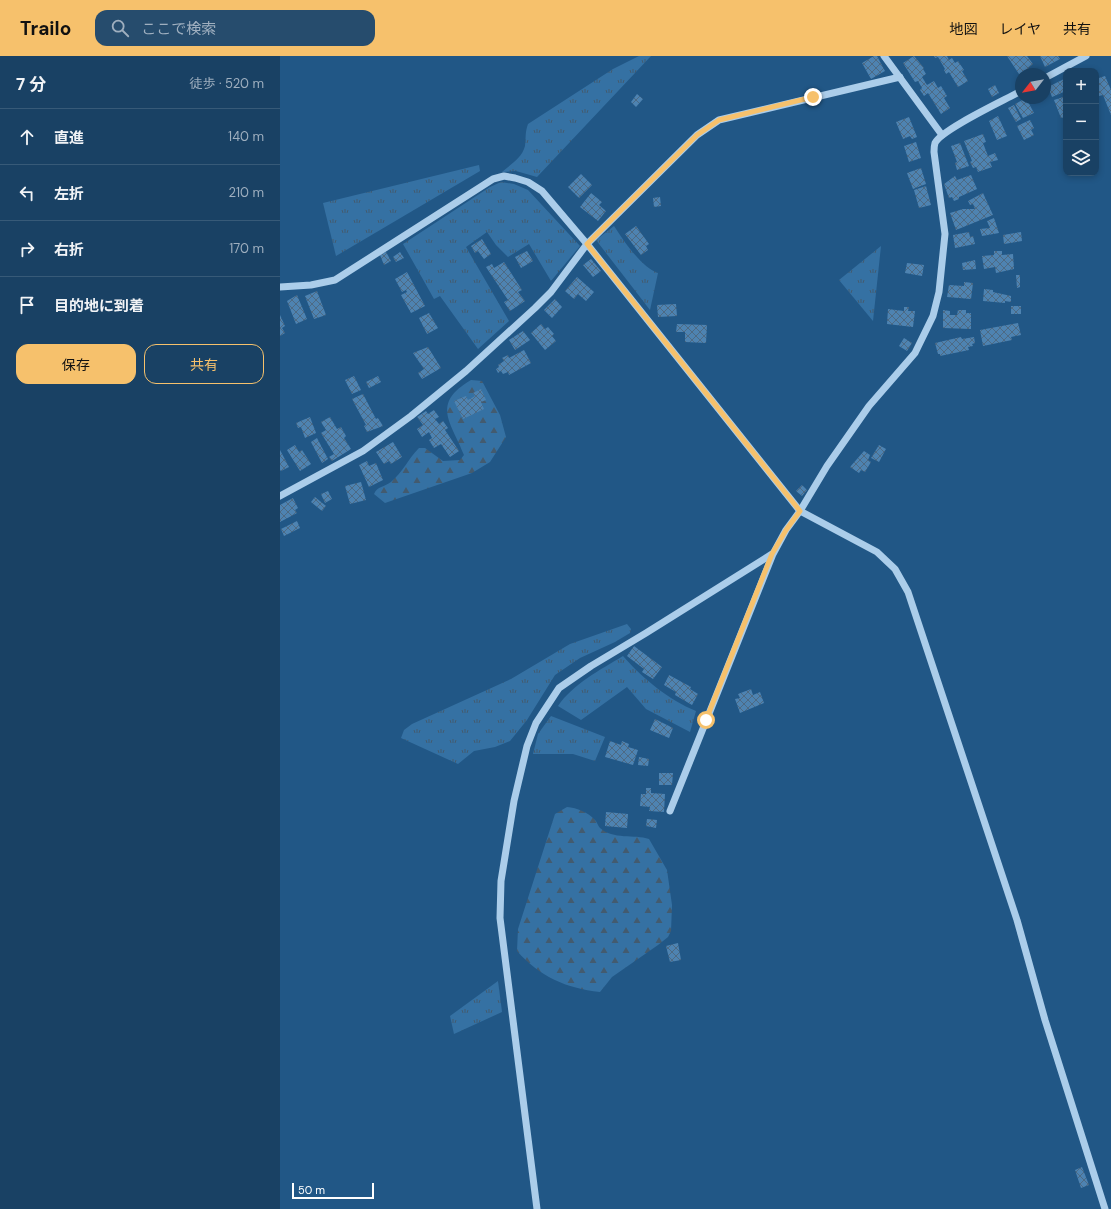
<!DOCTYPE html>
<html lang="ja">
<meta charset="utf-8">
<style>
body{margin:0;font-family:"DM Sans","Noto Sans JP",sans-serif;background:#264c6d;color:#f1f3f6}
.controls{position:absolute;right:12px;top:12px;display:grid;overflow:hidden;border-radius:8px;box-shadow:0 2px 6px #0003}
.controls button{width:36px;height:36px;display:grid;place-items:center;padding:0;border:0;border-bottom:1px solid #375a78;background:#194164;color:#f1f3f6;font:20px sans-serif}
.compass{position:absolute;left:735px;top:12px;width:36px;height:36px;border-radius:50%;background:#194164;box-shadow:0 2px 6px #0003;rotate:239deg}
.scale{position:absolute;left:12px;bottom:10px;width:82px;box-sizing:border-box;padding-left:4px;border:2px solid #fff;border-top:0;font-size:11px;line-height:14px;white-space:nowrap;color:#fff;-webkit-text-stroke:3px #215786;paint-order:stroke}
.stop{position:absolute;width:12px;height:12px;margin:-9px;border:3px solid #f6c16c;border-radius:50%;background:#fff}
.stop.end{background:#f6c16c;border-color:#fff;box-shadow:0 1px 4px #0008}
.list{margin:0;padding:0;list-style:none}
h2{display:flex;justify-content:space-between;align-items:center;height:52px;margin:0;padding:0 16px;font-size:17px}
h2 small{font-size:13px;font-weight:400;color:#9fafbf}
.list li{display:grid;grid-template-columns:26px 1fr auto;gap:12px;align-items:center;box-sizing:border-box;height:56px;padding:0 16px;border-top:1px solid #375a78}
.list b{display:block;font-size:15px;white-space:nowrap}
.list em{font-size:13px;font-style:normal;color:#9fafbf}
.actions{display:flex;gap:8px;padding:12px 16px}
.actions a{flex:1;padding:9px 0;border:1px solid #f6c16c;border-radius:12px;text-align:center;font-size:14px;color:#f6c16c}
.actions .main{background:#f6c16c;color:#111}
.icon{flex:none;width:22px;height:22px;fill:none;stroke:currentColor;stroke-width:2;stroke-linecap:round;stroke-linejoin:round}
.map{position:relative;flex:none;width:831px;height:1153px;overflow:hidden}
header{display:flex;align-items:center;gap:24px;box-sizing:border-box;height:56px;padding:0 20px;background:#f6c16c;color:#111}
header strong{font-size:19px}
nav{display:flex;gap:22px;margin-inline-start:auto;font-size:14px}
.search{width:280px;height:36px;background:#264c6d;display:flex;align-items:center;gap:10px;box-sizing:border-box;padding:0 14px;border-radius:12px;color:#9fafbf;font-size:15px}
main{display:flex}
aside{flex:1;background:#194164}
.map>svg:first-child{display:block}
.grass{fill:url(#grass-tufts)}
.forest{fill:url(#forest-firs)}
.building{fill:url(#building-cross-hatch)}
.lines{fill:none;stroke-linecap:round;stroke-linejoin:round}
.minor{stroke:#abcdea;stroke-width:7}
.route{stroke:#f6c16c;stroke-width:5}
</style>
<header>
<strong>Trailo</strong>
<div class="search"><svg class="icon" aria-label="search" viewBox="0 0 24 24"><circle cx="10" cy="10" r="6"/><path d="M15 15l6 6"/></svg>ここで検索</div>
<nav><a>地図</a><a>レイヤ</a><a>共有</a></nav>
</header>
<main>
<aside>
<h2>7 分<small>徒歩 · 520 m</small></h2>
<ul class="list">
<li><svg class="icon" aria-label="ahead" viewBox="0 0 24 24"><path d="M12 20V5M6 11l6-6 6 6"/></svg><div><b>直進</b></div><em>140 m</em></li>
<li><svg class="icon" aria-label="left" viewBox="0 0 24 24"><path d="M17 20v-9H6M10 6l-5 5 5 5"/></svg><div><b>左折</b></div><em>210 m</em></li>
<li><svg class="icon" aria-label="right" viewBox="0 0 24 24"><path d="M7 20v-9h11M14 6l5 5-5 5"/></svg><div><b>右折</b></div><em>170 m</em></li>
<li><svg class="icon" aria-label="arrive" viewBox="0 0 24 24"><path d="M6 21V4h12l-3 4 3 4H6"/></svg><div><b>目的地に到着</b></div></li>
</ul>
<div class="actions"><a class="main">保存</a><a>共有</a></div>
</aside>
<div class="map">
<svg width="831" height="1153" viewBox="0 0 831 1153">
<defs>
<pattern id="grass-tufts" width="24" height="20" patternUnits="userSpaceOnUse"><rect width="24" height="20" fill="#3571a3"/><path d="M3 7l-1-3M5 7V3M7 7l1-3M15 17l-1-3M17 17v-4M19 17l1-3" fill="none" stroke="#435b6f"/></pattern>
<pattern id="forest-firs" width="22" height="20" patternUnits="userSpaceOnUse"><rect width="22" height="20" fill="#3571a3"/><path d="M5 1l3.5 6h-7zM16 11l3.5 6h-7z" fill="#435b6f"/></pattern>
<pattern id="building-cross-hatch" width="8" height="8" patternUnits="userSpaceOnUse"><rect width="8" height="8" fill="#4e83b1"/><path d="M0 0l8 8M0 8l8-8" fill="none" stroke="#4d6a84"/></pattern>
</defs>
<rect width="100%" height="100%" fill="#215786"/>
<!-- grass -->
<g class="grass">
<path d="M359 0H371L257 121 236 115 222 116C231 108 242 102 245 90 246 82 245 76 248 68L333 13Z"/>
<polygon points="199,109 200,115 56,200 43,147"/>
<polygon points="221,126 234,128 248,134 300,190 271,225 249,188 228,201 216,189 207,176 186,191 229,265 198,293 160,240 154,243 123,188 210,131"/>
<path d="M334 170C343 184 362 212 378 217L370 254 316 184Z"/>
<polygon points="601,190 593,265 559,224"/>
<polygon points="347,568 351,573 350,577 335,586 300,602 275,619 247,664 230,685 215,691 194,695 178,708 121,682 124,674 132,668 231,623 290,588"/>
<path d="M343 600C363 623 389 644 416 655L410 676 366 653 347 631 301 664 278 650C293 628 320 614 343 600Z"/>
<polygon points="271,660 325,681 315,705 293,698 253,698 258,678"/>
<polygon points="218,925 222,956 174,978 170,960"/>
</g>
<!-- forest -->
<g class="forest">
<path d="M191 324 202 325 220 359 226 381 210 406 192 417 105 447 94 438C97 430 105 431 111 426 123 416 128 403 139 392H145L163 405 180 404 184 399C172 367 150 348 191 324Z"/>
<path d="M287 751C297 752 308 756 315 764 317 766 318 770 320 772 333 784 354 778 369 783L387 814 392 849 391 875 388 881 378 889 332 921 320 936C286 932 260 921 237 895L238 873 275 758Z"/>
</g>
<!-- building -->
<g class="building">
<polygon points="594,0 597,0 605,15 591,23 582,7"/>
<polygon points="634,0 644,12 643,13 646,18 642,21 647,29 654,25 658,32 661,30 667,40 664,42 670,52 661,58 648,37 644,40 640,34 642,32 638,25 635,26 623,7"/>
<polygon points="654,0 667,0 669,4 672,2 675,7 678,5 684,14 682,15 688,25 678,31 669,16 666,18 664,14 665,13 658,1 655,2"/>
<polygon points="727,0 747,0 753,8 748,12 752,17 739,18"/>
<polygon points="760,0 778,0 780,3 765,11"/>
<polygon points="825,20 831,34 831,59 823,39 819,40 816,33 816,23"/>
<polygon points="784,23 786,35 772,41 768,31"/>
<polygon points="715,29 719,37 712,41 708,33"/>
<polygon points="357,38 363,43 356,51 351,46"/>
<polygon points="786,40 786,61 781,62 774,44"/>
<polygon points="746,42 754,57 743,62 735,48"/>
<polygon points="734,49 741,63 736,66 728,52"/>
<polygon points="718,60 727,80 717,84 709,65"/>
<polygon points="629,61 637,81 632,83 630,80 623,83 616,66"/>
<polygon points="750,64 754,72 751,74 754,79 744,84 737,70"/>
<polygon points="786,65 786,75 783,66"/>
<polygon points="703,78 706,86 703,87 708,100 715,97 718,104 710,106 712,111 698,116 696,111 693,112 690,106 692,105 684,85"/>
<polygon points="636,86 641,102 629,106 624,90"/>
<polygon points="680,87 689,110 677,114 675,107 677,106 671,90"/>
<polygon points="641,112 646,128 633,133 627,117"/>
<polygon points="301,118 312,129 299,142 288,131"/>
<polygon points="691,119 697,133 679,141 679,143 674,145 672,141 669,142 664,128 675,120 677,124"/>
<polygon points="646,130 651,149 639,152 634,134"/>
<polygon points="311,137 322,146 319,149 326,155 318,165 300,151"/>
<polygon points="703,137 713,159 676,174 670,157 683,153 695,153 693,148 690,149 688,145"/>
<polygon points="380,141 381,150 374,151 373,142"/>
<polygon points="714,162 719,177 702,180 700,173 710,172 707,165"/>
<polygon points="356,170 369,188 366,190 368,194 361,199 345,178"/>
<polygon points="689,176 690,181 693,180 695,188 675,192 673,179"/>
<polygon points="741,176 742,185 724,188 723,179"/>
<polygon points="202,183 211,198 204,203 198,195 195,197 191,190"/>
<polygon points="247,195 253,205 241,212 235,201"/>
<polygon points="714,195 722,195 722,199 733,198 734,213 716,217 715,211 704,213 702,200 714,199"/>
<polygon points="106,196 111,205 104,209 100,199"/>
<polygon points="120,196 124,202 116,206 113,201"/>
<polygon points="311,203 321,215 313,221 303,209"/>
<polygon points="695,204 696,213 683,214 682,207"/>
<polygon points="224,206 242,234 238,236 245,245 230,255 224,246 228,244 206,211 212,208 214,212"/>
<polygon points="627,207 644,209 642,220 625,217"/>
<polygon points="127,216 145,250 131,257 121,239 127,236 126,234 122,236 115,223"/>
<polygon points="736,219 740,219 740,231 737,232"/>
<polygon points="297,221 314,236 306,245 298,238 294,243 285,235"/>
<polygon points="684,226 693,227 691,243 667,241 669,229 684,230"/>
<polygon points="704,233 713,234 713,236 731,240 731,246 725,245 725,247 703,245"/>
<polygon points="37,235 46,259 34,263 25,240"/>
<polygon points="17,239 27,263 16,268 7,245"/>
<polygon points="275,243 282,251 272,262 264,254"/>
<polygon points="396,248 397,260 378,261 377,249"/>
<rect x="731" y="250" width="10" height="8"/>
<polygon points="624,251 629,251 628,255 635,255 633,271 607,268 608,253 624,255"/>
<polygon points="663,254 670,255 670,259 677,259 678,254 686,254 686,257 691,257 691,273 663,272"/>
<polygon points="149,257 158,272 147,278 139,262"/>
<polygon points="0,259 5,270 2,272 5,277 0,280"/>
<polygon points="738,267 741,279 731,281 732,284 703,290 700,274"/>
<polygon points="261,268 265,273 268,271 274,278 272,280 276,285 265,294 251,277"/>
<polygon points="397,268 427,269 426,287 405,286 405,276 396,276"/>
<polygon points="243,275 250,284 235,294 229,284"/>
<polygon points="681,281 682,283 694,281 695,287 692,288 693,290 688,291 689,294 660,300 660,298 658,298 655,287"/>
<polygon points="624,282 632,287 627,295 619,290"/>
<polygon points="148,291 161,312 142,323 138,317 144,313 133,297"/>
<polygon points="244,294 251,307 229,319 228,316 223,318 221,315 218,317 216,313 219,311 218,309 224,305 222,302 228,299 229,302"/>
<polygon points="74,320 81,334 72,338 65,324"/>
<polygon points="98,320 101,326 89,332 86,326"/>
<polygon points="201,333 206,344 201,346 204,353 183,363 174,345 186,340 188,344 195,340 193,337"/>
<polygon points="83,338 96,363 98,362 103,370 87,376 84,370 86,369 72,343"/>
<polygon points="154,354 159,361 155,363 159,368 163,365 168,372 165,374 179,395 170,401 161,388 154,392 149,384 152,382 149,376 142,381 137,373 143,369 137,361 146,355 148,358"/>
<polygon points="30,361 36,377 25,382 21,371 18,372 16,367"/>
<polygon points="50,361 57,373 61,371 66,380 64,382 71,393 52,405 49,401 54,398 41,377 46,374 41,366"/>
<polygon points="37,382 48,403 42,407 31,386"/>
<polygon points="113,386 122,401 111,408 109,405 104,408 96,396"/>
<polygon points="15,389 19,396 22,394 31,408 20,415 7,394"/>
<polygon points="599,389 606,393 599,406 591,402"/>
<polygon points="0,394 9,411 1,415 0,414"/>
<polygon points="584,395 590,399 588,404 591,406 585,416 581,414 579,417 570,411"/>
<polygon points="87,405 89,410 96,407 103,424 89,431 79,409"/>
<polygon points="81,426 86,444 70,448 65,430"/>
<polygon points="522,429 527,434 522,440 516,435"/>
<polygon points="48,435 52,443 45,447 41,438"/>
<polygon points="35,441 46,450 42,455 31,446"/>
<polygon points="13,442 18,452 15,454 17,457 0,466 0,449"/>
<polygon points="17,465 20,472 4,480 1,473"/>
<polygon points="354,590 382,611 373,623 362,616 364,613 347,600"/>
<polygon points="389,619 411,631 410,633 418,638 412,649 395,639 396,636 384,629"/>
<polygon points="471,633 473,639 480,636 484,647 460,657 455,643 460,642 458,638"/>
<polygon points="375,663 393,672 389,682 370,674"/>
<polygon points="330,685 341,689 342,685 349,688 348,691 358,694 353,709 325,701"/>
<polygon points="359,701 369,703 368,710 358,709"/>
<polygon points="379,717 393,717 392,729 379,729"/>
<polygon points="366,732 371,732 371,737 385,738 384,756 369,755 370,751 360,750 361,738 366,738"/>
<polygon points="326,756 348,758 347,772 325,770"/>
<polygon points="367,763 377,764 376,772 366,770"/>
<polygon points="398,887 401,904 390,906 386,890"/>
<polygon points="802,1111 809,1129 801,1132 795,1114"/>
</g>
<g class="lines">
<!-- minor -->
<g class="minor">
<polyline points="604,0 662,79"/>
<polyline points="765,22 806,0"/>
<polyline points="0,231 31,229 55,224 213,123 224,120 235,122 248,126 262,135 307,188 520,455 597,496 615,513 628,536 737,864 765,964 825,1153"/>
<polyline points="0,440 83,395 131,360 186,315 255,252 271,236 307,188 417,79 439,64 620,21"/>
<path d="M390 755 493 498 506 474 520 455 547 410 589 350 635 297 653 260 659 236 665 178 654 96C654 94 654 90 655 87 662 73 725 44 741 35"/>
<polyline points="257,1153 220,862 221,825 234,745 247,690 256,667 279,632 311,610 366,577 492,498"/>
</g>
</g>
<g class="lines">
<!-- route -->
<polyline class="route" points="426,664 492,498 506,474 520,455 307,188 417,79 439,64 533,41"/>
</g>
</svg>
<div class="controls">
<button>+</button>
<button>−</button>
<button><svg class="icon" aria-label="layers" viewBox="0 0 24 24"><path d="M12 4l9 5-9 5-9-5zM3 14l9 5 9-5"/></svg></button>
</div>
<svg class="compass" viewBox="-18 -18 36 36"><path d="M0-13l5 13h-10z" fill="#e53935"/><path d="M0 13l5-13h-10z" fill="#9fafbf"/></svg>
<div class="scale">50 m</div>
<div class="stop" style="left:426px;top:664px"></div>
<div class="stop end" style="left:533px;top:41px"></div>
</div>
</main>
